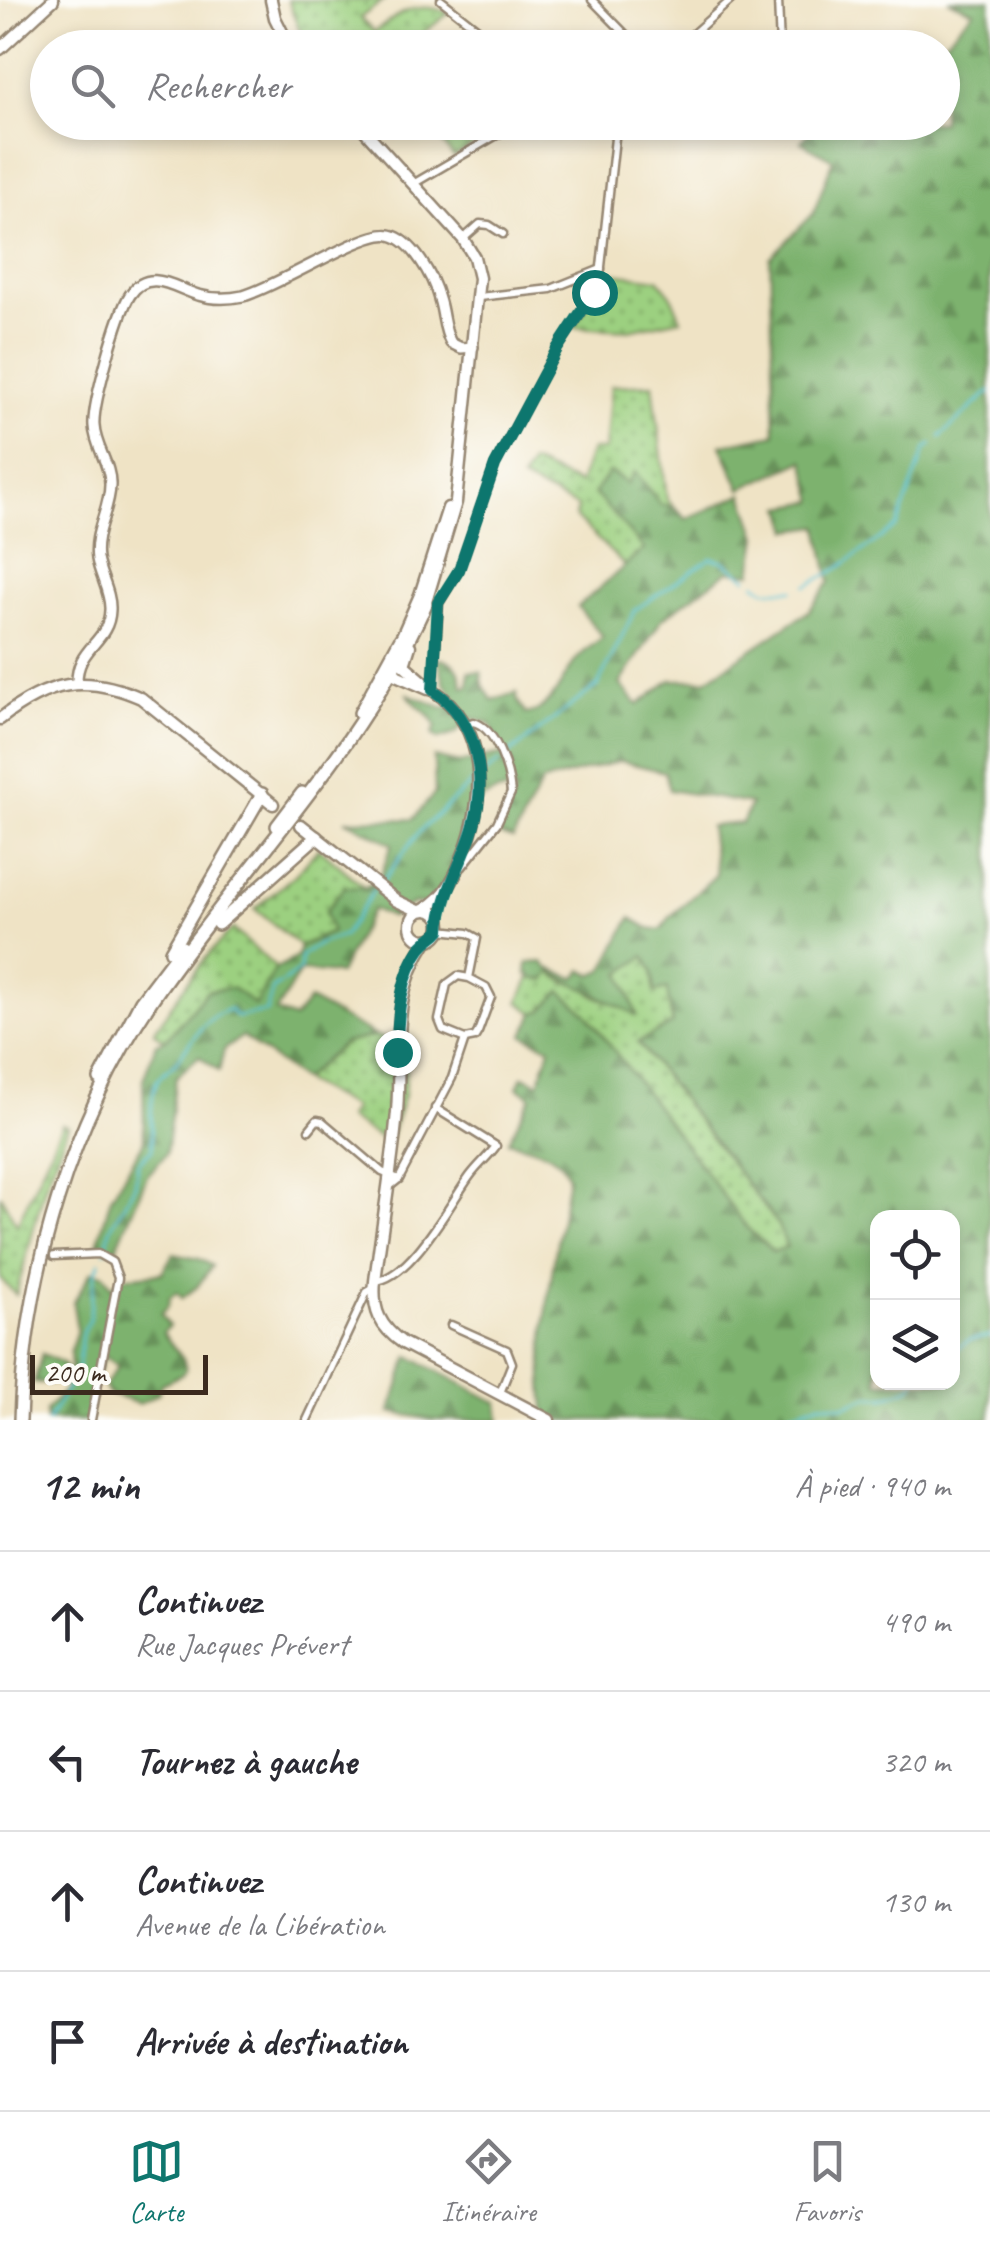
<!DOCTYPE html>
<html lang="fr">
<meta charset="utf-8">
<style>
body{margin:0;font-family:Caveat,sans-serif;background:#f7f7f7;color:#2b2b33}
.controls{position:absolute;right:30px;bottom:30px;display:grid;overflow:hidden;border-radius:20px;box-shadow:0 5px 15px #0003}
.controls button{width:90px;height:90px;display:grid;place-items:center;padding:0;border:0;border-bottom:2px solid #e1e1e2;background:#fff;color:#2b2b33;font:50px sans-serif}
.scale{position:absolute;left:30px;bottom:25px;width:178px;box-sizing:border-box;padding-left:10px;border:5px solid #3b2a1e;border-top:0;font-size:28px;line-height:35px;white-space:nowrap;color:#3b2a1e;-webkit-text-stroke:8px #fdfcf7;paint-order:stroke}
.stop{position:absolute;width:30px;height:30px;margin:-22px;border:8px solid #0f766e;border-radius:50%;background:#fff}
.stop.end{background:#0f766e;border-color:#fff;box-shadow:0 2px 10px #0008}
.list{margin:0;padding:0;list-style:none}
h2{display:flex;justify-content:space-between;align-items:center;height:130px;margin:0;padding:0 40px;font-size:42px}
h2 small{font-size:32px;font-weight:400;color:#7c7c81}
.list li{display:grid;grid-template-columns:65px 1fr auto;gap:30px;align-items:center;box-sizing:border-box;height:140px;padding:0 40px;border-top:2px solid #e1e1e2}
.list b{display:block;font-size:38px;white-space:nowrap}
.list p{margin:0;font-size:32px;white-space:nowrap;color:#7c7c81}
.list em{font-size:32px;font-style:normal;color:#7c7c81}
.icon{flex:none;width:55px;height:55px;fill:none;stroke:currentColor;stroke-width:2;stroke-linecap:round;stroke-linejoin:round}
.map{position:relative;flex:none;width:990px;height:1420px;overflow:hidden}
.search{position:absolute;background:#fff;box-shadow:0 5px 15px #0003;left:30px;right:30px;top:30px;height:110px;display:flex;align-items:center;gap:25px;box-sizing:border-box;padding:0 35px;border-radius:55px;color:#7c7c81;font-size:38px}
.sheet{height:690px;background:#fff}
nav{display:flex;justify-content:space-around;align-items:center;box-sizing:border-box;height:140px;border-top:2px solid #e1e1e2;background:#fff;font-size:28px;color:#7c7c81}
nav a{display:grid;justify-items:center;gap:5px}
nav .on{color:#0f766e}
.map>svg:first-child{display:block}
.grass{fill:url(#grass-dots);stroke:#6c7d4f;stroke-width:2.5}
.forest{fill:url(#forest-firs);stroke:#5c6e46;stroke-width:2.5;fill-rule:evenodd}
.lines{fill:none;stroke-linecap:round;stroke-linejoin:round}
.stream{stroke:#59c3d4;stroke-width:2.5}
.minor-casing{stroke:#958672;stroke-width:11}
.tertiary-casing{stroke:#958672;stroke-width:14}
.secondary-casing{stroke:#958672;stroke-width:15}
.primary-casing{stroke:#958672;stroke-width:15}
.trunk-casing{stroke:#958672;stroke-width:16}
.minor{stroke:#fff;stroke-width:6}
.tertiary{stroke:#fff;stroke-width:9}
.secondary{stroke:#fff;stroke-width:10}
.primary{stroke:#fff;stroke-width:10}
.trunk{stroke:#fff;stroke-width:11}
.route{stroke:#0f766e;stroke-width:12}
</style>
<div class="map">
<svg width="990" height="1420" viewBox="0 0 990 1420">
<defs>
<pattern id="grass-dots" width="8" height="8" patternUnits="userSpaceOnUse" patternTransform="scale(2.5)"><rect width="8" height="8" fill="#9cd080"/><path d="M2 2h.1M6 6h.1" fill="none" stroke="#80a968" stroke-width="1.8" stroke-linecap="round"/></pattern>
<pattern id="forest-firs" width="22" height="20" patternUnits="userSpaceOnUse" patternTransform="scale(2.5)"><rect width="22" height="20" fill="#7db26e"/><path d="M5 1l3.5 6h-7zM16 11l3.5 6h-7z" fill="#68915a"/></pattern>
</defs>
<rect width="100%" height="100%" fill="#fdfcf7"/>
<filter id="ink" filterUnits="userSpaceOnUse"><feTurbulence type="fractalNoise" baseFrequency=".01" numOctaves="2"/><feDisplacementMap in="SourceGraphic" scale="20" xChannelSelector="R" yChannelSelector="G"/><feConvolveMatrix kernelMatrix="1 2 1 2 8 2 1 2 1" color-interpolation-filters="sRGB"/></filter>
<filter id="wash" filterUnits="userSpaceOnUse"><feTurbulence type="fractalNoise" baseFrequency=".0048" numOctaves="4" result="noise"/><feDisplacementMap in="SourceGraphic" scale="40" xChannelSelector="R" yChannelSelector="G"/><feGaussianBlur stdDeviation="2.25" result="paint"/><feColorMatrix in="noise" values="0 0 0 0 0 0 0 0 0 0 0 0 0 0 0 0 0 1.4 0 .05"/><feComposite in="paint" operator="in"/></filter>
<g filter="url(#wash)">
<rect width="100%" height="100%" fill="#efe3c5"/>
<!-- grass -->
<g class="grass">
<path d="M288 0H384L360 18 374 32C403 12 416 0 449 13L423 33 434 47H306Z"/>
<polygon points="425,123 487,123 493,133 454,157"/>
<polygon points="612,273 658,279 671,295 681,319 629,330 574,327 603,278"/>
<polygon points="653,384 667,499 674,507 661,505 644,549 625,566 575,517 578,507 522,480 531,463 579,484 591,450 605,450 611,386"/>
<polygon points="319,848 365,888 332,932 300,946 255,909 295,875"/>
<path d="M233 929 276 968 254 1006 207 991 165 1040 154 1032C177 997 201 958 233 929Z"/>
<polygon points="645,955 652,970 655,992 668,988 672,1024 638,1043 777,1223 788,1247 773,1252 748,1229 585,1013 544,1007 543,1011 534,1013 519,1002 530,978 545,980 550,972 566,982 584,986 593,995 636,1013 621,973"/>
<polygon points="376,1036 403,1047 407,1054 404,1095 388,1143 347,1118 354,1108 302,1080 344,1043"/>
<polygon points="62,1124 68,1126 45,1186 16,1295 0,1278 0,1194 17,1225"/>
</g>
<!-- forest -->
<g class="forest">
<path d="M948 0H990V1420H547C533 1348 557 1250 568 1177 560 1151 532 1148 508 1141L531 1097 518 1087 523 1076 539 1083 550 1048 524 1035 534 1013 542 1011 561 991 586 1013 748 1229 773 1252 787 1247 777 1223 638 1042 672 1024 667 989 655 992 652 970 645 956 621 973 637 1015 551 972 545 980 530 978 531 974H527L528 963 543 962 548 968 575 978 583 970 593 975 604 969 631 918 652 930 662 929 670 917 716 875 710 826 742 823 751 804 669 790 665 772 620 761 542 782 513 839 497 834 516 790 496 792 474 803C464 840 455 875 429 904H413L391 917 372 909 339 974 300 971 276 1012 294 1019 309 1000 376 1036 344 1043 302 1080 242 1036 224 1050 219 1071 199 1056 176 1077 166 1154 147 1176 116 1249 97 1245 111 1197 144 1142 143 1080 156 1043 166 1040 207 991 232 988 255 1005 276 968 297 957 300 946 332 932 325 912 344 887 365 888 381 875 392 844 345 820 413 819 435 793 434 757 459 763 503 754 490 723 469 718 455 734 438 739 432 734 436 727C432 712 415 708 408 694L444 708 457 701 444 682 438 659C456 660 460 670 463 687L469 686V672H481L483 685 492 700 517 693V700L526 714C555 709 560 679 577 659 584 651 594 644 603 637L578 607 644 549 594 493 609 472 627 483 635 472 661 505 674 507 686 519 743 494 758 536 752 573 728 571 662 619 620 684 638 705 671 680H706L809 611 830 582 819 526 790 530 783 507 815 501 804 460 741 489 721 445 775 434 770 258 813 214 833 160 801 142 817 123 862 125 863 122H942V48L939 47 974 11ZM878 1218H952V1382H878Z"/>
<polygon points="173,1254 199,1259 212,1266 197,1287 182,1298 177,1292 170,1297 168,1306 161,1314 169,1326 163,1333 183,1359 186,1369 183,1374 161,1384 158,1394 139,1404 109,1394 104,1387 118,1366 104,1355 91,1393 88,1420 46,1420 46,1410 67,1388 63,1383 34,1383 42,1354 63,1363 67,1371 71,1369 70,1351 77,1330 73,1303 91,1272 104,1274 112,1287 124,1277 162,1273"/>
<polygon points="409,1356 498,1403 500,1420 433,1420 390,1412"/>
</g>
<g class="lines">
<!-- stream -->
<g class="stream">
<polyline points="940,437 990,391"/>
<polyline points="755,583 766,590 793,590"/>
<polyline points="806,586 839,568 897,526 925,450 932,444"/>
<polyline points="505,757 598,685 635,610 711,558 723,561 747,578"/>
<polyline points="484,774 499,762"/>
<polyline points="382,882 419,832 473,782"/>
<path d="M105 1252 110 1229 135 1185 138 1163 152 1149C152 1129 149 1105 155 1086 158 1074 168 1072 175 1063 193 1041 201 1018 230 1009L236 1017 266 1012 273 989 300 970 301 956 319 944 344 935 374 890"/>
<polyline points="952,1351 969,1340 990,1336"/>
<polyline points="48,1420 77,1373 82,1334 89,1320 95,1273 100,1262"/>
<polyline points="767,1420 821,1403 844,1406 869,1396 884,1397 910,1388 915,1382"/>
</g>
</g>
</g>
<g filter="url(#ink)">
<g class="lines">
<!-- minor casing -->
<g class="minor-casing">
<g id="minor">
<polyline points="441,0 502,48"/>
<polyline points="592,0 639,48"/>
<polyline points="778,0 780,48"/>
<polyline points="677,48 731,0"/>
<polyline points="808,48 812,39"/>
<polyline points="413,184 519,122"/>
<polyline points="463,239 480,224 489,225 503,234"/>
<polyline points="479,297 551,289 601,269"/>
<polyline points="433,689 439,603 459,570 495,465 557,349 595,292 600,276 615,138 604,122"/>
<path d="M462 867 497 823 511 793C509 771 496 727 473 722L466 725"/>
<polyline points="440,930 468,933 477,938 469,978 458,976 447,984 439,1020 443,1030 465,1039 475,1037 478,1032 491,997 486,987 469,978"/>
<polyline points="309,1130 317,1120 322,1121 382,1172 399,1179"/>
<polyline points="389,1187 399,1179 452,1078 465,1039"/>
<polyline points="54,1256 98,1254 112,1262 118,1278 91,1420"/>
<path d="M375 1281C411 1278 449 1205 470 1176 478 1165 489 1156 496 1146L435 1108"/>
<polyline points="451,1325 507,1350 512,1363 500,1393"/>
<polyline points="307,1420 367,1292 374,1288"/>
</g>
</g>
<!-- tertiary casing -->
<g class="tertiary-casing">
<path id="tertiary" d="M77 683C76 647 109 643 110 610 111 593 100 576 97 559 93 532 110 510 110 485 111 465 95 447 94 426 92 406 118 313 130 295 149 267 175 288 198 295 212 299 229 299 243 296 276 288 366 229 390 235 413 240 433 277 439 299 444 314 443 329 451 343L461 348 473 347"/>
</g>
<!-- secondary casing -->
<g class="secondary-casing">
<g id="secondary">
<polyline points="0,49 53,0"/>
<path d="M0 719C47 682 85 673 141 698L273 804"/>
<polyline points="301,825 397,901 419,911"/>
<path d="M425 909C446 897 456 876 464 853 485 797 489 728 433 690"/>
<circle cx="426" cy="925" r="15"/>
<path d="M427 940C389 998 402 1047 397 1112 392 1168 382 1225 375 1281 372 1310 380 1327 403 1343L549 1420"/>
</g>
</g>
<!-- primary casing -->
<g class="primary-casing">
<g id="primary">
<polyline points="271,0 275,18 290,48"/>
<polyline points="357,122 463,239 474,257 479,278 456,502 423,612"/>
<polyline points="399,643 420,595 448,508"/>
<polyline points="410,646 404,665 433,690"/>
<polyline points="392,664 396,675 428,689"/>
</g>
</g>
<!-- trunk casing -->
<g class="trunk-casing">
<g id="trunk">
<polyline points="360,713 401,638"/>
<polyline points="277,826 302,793"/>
<polyline points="218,924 316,837"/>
<polyline points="171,951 262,794"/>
<polyline points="100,1079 141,1001 182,947"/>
<path d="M20 1420C25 1274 71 1119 154 997 247 861 356 758 426 604"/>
</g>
</g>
<!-- minor -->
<use href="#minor" class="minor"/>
<!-- tertiary -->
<use href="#tertiary" class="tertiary"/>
<!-- secondary -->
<use href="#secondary" class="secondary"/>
<!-- primary -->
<use href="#primary" class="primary"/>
<!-- trunk -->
<use href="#trunk" class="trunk"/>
</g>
</g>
<g class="lines" filter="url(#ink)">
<!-- route -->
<path class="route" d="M397 1052C397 1016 400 975 423 945 429 938 435 937 440 930 442 894 463 863 473 828 488 779 478 720 433 690L438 603 459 570 495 465 557 349 594 292"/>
</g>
</svg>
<div class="controls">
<button><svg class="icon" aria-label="locate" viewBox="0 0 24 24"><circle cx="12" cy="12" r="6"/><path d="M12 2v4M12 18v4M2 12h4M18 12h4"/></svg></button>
<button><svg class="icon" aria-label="layers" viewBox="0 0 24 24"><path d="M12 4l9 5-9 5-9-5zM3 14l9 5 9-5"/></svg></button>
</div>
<div class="scale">200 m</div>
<div class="stop" style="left:594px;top:292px"></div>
<div class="stop end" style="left:397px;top:1052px"></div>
<div class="search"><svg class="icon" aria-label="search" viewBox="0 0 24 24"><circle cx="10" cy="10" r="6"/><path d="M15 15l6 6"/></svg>Rechercher</div>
</div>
<section class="sheet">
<h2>12 min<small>À pied · 940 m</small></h2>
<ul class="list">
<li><svg class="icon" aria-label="ahead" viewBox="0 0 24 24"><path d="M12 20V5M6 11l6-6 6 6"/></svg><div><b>Continuez</b><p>Rue Jacques Prévert</p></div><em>490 m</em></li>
<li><svg class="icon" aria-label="left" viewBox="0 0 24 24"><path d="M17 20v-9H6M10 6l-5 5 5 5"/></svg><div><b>Tournez à gauche</b></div><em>320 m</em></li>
<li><svg class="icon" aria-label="ahead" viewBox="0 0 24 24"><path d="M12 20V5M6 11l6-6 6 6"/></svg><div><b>Continuez</b><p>Avenue de la Libération</p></div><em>130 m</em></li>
<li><svg class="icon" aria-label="arrive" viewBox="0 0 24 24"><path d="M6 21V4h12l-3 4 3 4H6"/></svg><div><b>Arrivée à destination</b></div></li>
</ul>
</section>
<nav>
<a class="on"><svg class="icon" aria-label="map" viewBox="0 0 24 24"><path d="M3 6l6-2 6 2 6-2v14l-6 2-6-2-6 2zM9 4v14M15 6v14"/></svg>Carte</a>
<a><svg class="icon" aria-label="directions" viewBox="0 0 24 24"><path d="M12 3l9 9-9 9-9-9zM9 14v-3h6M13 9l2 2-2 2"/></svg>Itinéraire</a>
<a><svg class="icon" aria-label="saved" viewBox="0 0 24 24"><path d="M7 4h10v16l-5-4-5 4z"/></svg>Favoris</a>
</nav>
